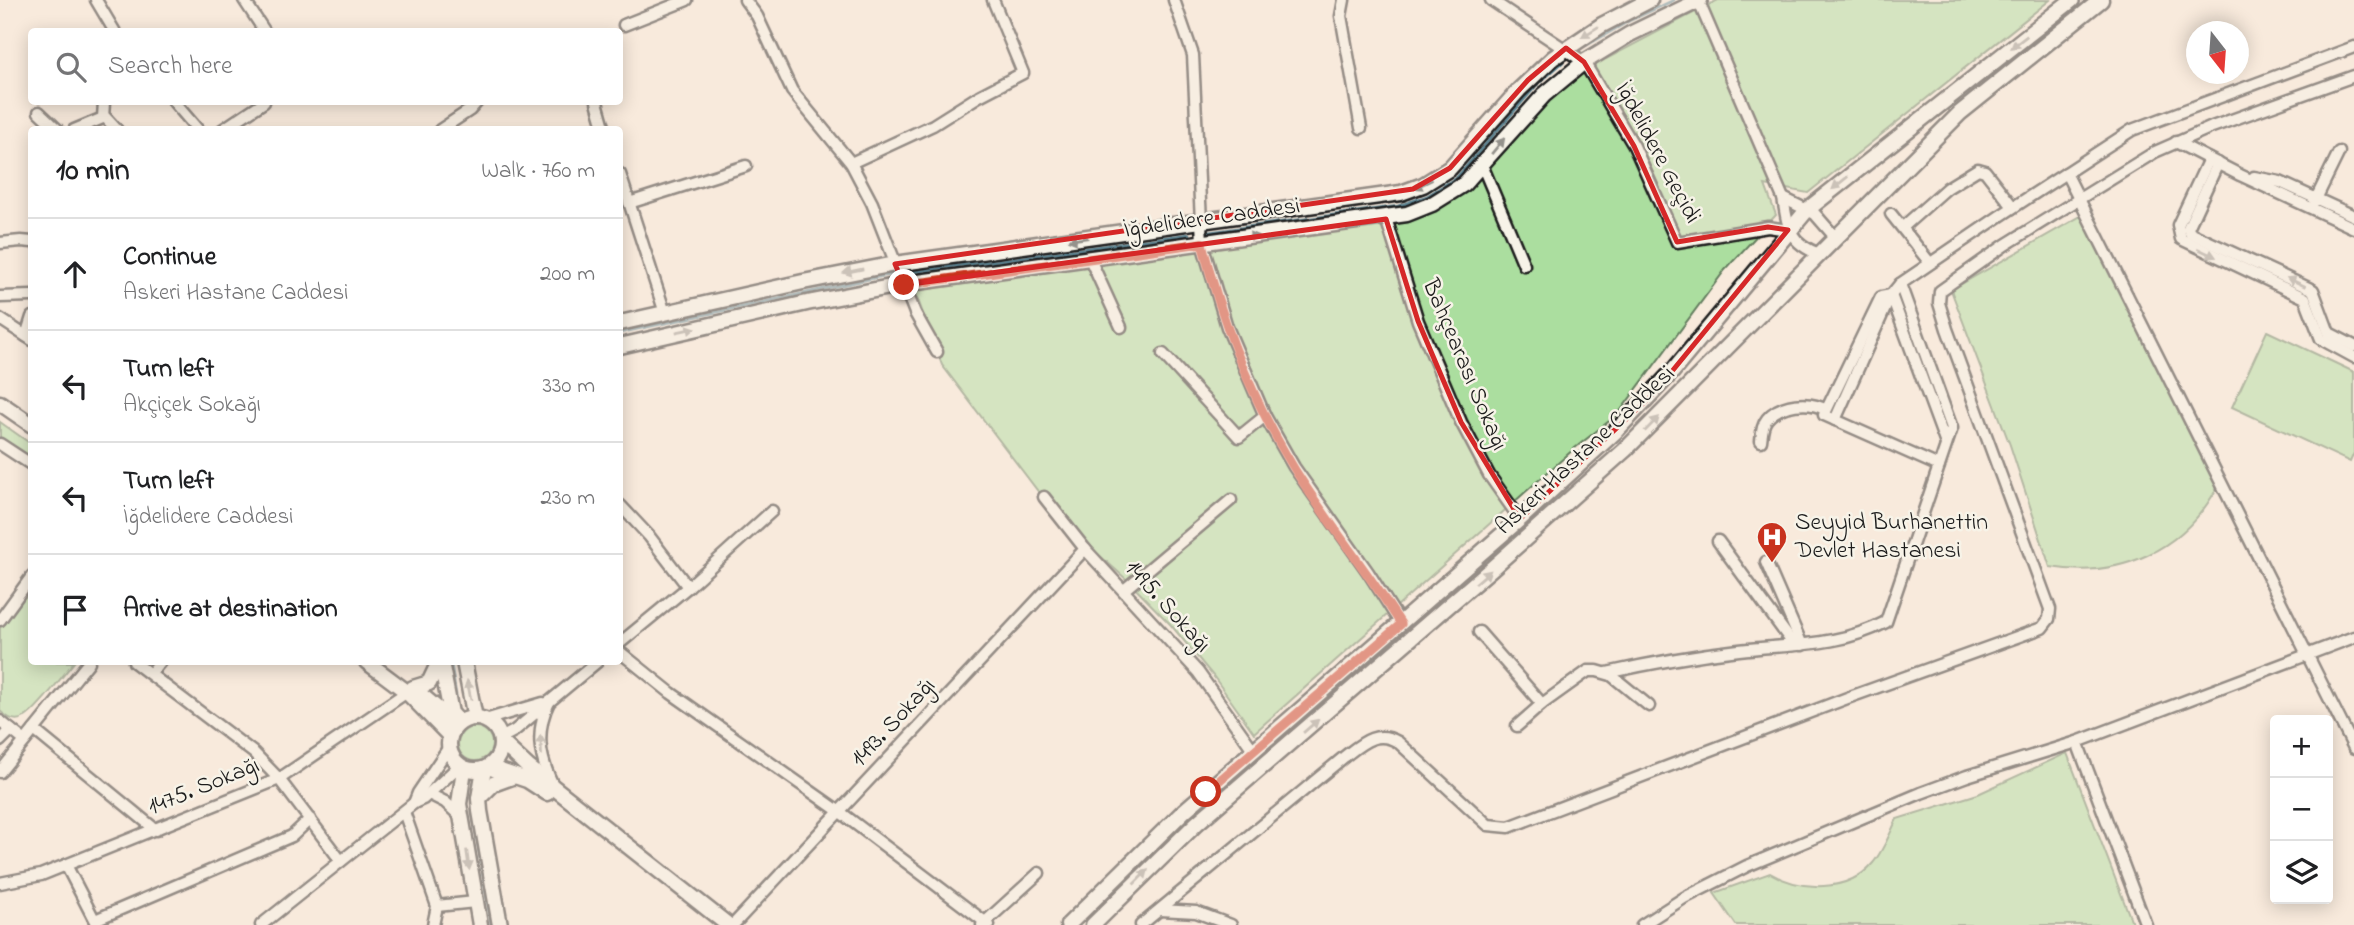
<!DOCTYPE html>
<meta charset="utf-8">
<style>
body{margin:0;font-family:"Indie Flower",sans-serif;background:#f2f2f2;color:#202124}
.controls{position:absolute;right:21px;bottom:21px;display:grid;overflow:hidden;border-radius:7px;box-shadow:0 4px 18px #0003}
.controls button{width:63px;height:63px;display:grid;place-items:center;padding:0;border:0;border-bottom:2px solid #e0e0e0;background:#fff;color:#202124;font:35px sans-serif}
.compass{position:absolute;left:2186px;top:21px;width:63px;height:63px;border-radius:50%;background:#fff;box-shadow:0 4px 18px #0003;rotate:163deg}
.stop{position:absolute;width:21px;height:21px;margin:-16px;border:5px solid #c8321e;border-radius:50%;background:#fff}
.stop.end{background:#c8321e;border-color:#fff;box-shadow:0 2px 7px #0008}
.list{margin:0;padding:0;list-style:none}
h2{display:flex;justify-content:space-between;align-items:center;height:91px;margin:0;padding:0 28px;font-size:30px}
h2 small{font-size:23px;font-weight:400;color:#757577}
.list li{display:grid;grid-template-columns:46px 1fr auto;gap:21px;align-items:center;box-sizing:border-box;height:112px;padding:0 28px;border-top:2px solid #e0e0e0}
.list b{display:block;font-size:26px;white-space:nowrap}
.list p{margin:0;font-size:23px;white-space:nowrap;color:#757577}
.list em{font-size:23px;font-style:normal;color:#757577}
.icon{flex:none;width:38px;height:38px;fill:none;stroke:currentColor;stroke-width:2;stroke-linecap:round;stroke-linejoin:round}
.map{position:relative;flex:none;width:2354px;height:925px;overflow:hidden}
.search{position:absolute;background:#fff;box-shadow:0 4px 18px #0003;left:28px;top:28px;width:595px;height:77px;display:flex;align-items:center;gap:18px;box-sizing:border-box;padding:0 24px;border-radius:7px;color:#757577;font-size:26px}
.panel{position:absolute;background:#fff;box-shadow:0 4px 18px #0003;left:28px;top:126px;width:595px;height:539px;border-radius:7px}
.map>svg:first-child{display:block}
.green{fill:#abde9f;stroke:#647d5e;stroke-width:2}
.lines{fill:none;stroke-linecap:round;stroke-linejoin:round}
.stream{stroke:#5c8796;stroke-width:2.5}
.street-casing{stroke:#1c1c1c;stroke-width:15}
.secondary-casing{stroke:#1c1c1c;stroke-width:19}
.street{stroke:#f7f3e8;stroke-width:10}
.secondary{stroke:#f7f3e8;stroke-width:14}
.oneway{fill:#94928c}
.route{stroke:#c8321e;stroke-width:9}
.marked{fill:none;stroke:#d62828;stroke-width:5;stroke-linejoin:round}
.labels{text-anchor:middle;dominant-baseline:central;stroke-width:5;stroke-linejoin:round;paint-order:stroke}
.street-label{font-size:24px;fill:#1c1c1c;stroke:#f7f3e8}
.poi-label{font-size:24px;fill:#1c1c1c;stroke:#f7f3e8;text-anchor:start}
</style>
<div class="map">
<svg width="2354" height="925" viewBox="0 0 2354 925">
<rect width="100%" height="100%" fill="#f8eadc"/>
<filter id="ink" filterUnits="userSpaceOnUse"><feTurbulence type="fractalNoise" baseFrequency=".0143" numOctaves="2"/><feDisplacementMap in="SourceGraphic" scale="14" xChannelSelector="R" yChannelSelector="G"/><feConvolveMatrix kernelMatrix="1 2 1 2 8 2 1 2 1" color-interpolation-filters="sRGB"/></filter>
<g filter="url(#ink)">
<!-- green -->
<g class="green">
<polygon points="1718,0 2050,0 1808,193 1765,185 1776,215 1725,270 1618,414 1575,448 1254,733 1214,677 1171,625 1126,579 1059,519 942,365 913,286 1425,210 1526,119 1572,80 1606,59"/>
<path d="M2081 216 2085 218 2217 488C2183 550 2120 579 2050 567L2010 445 1951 290Z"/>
<polygon points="2267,331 2354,372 2354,453 2350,462 2232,407"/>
<polygon points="0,422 31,444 31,459 0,437"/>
<path d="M31 580 32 662H74C64 674 37 711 25 717 15 723 8 718 0 711V623Z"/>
<circle cx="475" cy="744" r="17"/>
<path d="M2067 753 2133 925H1736L1714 893 1770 873C1801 891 1848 893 1873 863 1883 851 1890 833 1897 819L1978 794Z"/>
</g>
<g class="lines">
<!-- stream -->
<g class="stream">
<polyline points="1586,46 1631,20 1674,0"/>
<polyline points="1209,232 1398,206 1427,196 1457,177 1537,85 1563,62"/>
<polyline points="620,333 884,276 1189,234"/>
<polyline points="451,663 457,700"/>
<polyline points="472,812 491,925"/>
</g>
<!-- street casing -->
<g class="street-casing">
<g id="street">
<polyline points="96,0 115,32"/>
<polyline points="244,0 265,32"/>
<polyline points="745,0 757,16 792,91 851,163 872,203 915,313 937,352"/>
<polyline points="1174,0 1193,55 1202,243 1227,327 1265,416 1294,467 1368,572 1401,624"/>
<polyline points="1344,0 1341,16 1361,128"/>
<polyline points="1491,0 1584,62 1634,146 1677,242 1768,227 1788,230"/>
<path d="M1698 0 1783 198C1788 227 1788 242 1819 254"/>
<polyline points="624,25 687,0"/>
<polyline points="174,102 198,130"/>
<polyline points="597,102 605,130"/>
<polyline points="39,112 58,130"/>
<polyline points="103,118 105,117 117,130"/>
<polyline points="103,118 104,102"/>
<polyline points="74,130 103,118"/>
<polyline points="222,130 264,102"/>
<polyline points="440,130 470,110 477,102"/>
<polyline points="2176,142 2240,175 2354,228"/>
<polyline points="2209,159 2178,225 2181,239 2305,298 2321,339 2354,357"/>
<polyline points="851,163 933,125 979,96 1023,73 993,0"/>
<polyline points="2218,163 2188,228 2190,233 2313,290 2329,333 2354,346"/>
<polyline points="1482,165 1524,265"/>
<polyline points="2066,173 2354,748"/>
<polyline points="620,174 665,313"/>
<polyline points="2254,177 2280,182 2354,216"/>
<polyline points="1783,198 1815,214 1835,237"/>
<polyline points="2315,201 2339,152"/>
<polyline points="629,203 746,166"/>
<polyline points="1891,214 1930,263"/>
<polyline points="1386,218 1418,321 1461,422 1489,475 1520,519"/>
<polyline points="1903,227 1947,188 1978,169 1985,171 2013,207"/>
<polyline points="0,243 21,241 32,242"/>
<polyline points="1090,259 1121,327"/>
<polyline points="1891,295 1881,297 1824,415 1939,466"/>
<polyline points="1891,295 1946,444"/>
<polyline points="0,297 32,296"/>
<polyline points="0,319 32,340"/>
<polyline points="26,336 32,317"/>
<polyline points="1163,354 1239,437 1265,416"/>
<polyline points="1835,420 1891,295 1900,284 2000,216 2132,130 2354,47"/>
<path d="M1761 441C1762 433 1762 425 1767 419 1780 403 1810 400 1826 410"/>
<polyline points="0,444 32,465"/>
<polyline points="1044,497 1085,549 1198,672 1254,751"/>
<polyline points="620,505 649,536 688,587"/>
<polyline points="1718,541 1794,645"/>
<polyline points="1766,562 1802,645"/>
<polyline points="1124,590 1231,500"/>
<polyline points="0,620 32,576"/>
<polyline points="1479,632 1542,704"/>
<polyline points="620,643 688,587 772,511"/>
<polyline points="620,652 671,693 840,812 989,925"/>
<polyline points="134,662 254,753 279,779 341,861"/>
<polyline points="151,673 160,662"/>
<path d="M1607 673C1651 663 1695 655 1739 650 1792 644 1838 647 1886 622L1952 428 1900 284"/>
<path d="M549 702C535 731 539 757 553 785"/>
<polyline points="485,720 543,703"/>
<polyline points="0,721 25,741"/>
<polyline points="1517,726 1542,704 1588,671 1597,671 1611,675 1649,706"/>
<polyline points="34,730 156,830"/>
<polyline points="501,738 514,731 597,662"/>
<polyline points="0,741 11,730"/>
<polyline points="2077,742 2146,925"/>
<polyline points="0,772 89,662"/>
<polyline points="429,794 445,802 461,817"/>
<polyline points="414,803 418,793 449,747"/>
<polyline points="404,812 437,906 433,925"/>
<polyline points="66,865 97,925"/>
<polyline points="0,883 41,875 279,779 407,692"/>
<polyline points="437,906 475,902"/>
<polyline points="1160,910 1196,912 1231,925"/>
<polyline points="95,920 292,836 310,819"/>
<polyline points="261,925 414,803 423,799 459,766"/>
<polyline points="733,925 1085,549"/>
<polyline points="982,925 1039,873"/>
<path d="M1141 925 1344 757C1361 744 1376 729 1398 742L1488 825 1509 827 1850 697 2042 628 2049 619 2050 609 1947 329 1939 303 1940 291 2005 245 2155 152 2212 127 2354 76"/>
<polyline points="1642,925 1684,898 1747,866 1921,793 1967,776 2077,742 2354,637"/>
</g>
</g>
<!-- secondary casing -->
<g class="secondary-casing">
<g id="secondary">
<polyline points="620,323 803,282 895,264 1401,193 1423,185 1450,168 1519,90 1553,58 1602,25 1650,0"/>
<polyline points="620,346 807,303 911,283 1407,214 1432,204 1464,184 1544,95 1584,62 1630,34 1700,0"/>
<polyline points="0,403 32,425"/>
<polyline points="367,662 407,692 450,736"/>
<polyline points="441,662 451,713 459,722"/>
<polyline points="464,662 475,718"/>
<polyline points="413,688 429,683 439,662"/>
<polyline points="420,694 457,725"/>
<circle cx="475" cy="744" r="26"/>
<polyline points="501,742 528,767 728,925"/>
<polyline points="488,767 527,780 547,793"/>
<polyline points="464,769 459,804 480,925"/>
<polyline points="484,769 479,798 480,811 500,925"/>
<polyline points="479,798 493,784 515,776"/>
<polyline points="1068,925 1184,811 1520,519 1616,431 1672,372 1807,210 2072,0"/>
<polyline points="1093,925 1197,823 1491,569 1625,450 1960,113 2101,0"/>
</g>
</g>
<!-- street -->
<use href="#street" class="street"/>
<!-- secondary -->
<use href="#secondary" class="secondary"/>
</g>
<!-- one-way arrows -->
<defs><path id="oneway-solid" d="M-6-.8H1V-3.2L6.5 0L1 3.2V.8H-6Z" transform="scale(1.75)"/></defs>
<g class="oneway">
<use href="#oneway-solid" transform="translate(1590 32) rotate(148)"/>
<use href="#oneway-solid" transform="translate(2019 42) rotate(142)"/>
<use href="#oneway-solid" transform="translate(1498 146) rotate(-50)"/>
<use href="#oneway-solid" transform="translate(1840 183) rotate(141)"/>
<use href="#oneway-solid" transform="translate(1423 184) rotate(155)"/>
<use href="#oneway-solid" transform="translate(1248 237) rotate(-7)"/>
<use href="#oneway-solid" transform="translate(1078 239) rotate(172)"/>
<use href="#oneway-solid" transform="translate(2207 253) rotate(25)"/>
<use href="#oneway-solid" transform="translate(853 271) rotate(169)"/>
<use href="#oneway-solid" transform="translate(2296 282) rotate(-155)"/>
<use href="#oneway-solid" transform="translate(686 330) rotate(-12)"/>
<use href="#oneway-solid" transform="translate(1652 424) rotate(-45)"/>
<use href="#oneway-solid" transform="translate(1483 577) rotate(-41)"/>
<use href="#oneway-solid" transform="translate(469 690) rotate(-101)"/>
<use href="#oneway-solid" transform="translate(1311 726) rotate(-41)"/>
<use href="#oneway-solid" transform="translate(541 745) rotate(-93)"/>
<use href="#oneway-solid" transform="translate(468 860) rotate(82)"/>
<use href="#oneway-solid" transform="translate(1141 877) rotate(-45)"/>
</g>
</g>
<g class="lines" filter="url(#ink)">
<!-- route -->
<path class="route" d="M904 285 1202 243C1222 323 1252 400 1295 470 1328 523 1367 571 1401 624L1206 792"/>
</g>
<!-- marked area -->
<path d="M0 0H2354V925H0ZM1566 48 1584 62 1634 146 1677 242 1768 227 1788 230 1655 392 1520 519 1461 422 1418 321 1386 219 904 285 895 264 1413 189 1450 168 1528 80Z" fill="#f8eadc" fill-opacity=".55" fill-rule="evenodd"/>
<path class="marked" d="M1566 48 1584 62 1634 146 1677 242 1768 227 1788 230 1655 392 1520 519 1461 422 1418 321 1386 219 904 285 895 264 1413 189 1450 168 1528 80Z"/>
<!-- icons -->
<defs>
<g id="hospital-pin" transform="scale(1.575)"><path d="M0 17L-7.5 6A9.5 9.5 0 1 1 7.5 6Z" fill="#c8321e" stroke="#f7f3e8"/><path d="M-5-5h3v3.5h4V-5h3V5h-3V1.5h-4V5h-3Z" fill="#fff"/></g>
</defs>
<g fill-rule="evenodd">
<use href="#hospital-pin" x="1772" y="537"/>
</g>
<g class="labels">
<!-- street labels -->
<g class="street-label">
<text transform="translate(1657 153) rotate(62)">İğdelidere Geçidi</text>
<text transform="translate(1212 219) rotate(-8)">İğdelidere Caddesi</text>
<text transform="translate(1464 365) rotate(67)">Bahçearası Sokağı</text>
<text transform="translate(1586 451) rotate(-43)">Askeri Hastane Caddesi</text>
<text transform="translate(1167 607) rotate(48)">1495. Sokağı</text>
<text transform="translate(894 723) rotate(-47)">1493. Sokağı</text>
<text transform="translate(204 787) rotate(-22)">1475. Sokağı</text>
</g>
<!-- poi labels -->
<g class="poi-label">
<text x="1795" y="523">Seyyid Burhanettin<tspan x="1795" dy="28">Devlet Hastanesi</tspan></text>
</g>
</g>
</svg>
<div class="controls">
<button>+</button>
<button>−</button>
<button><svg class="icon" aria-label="layers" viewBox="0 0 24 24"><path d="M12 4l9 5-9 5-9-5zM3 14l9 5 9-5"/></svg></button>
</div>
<svg class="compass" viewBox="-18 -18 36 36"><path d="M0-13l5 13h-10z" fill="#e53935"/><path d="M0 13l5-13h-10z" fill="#757577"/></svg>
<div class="stop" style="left:1206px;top:792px"></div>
<div class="stop end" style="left:904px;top:285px"></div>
<div class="search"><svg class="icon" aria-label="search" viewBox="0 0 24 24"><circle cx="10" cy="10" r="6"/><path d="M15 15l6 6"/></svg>Search here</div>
<section class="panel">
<h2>10 min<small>Walk · 760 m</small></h2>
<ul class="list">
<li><svg class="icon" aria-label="ahead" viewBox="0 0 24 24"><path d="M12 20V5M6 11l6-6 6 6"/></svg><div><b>Continue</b><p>Askeri Hastane Caddesi</p></div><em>200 m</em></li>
<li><svg class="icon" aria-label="left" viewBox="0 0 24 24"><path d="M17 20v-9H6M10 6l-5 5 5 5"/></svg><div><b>Turn left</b><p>Akçiçek Sokağı</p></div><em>330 m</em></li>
<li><svg class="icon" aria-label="left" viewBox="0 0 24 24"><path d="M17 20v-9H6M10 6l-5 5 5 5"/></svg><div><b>Turn left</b><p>İğdelidere Caddesi</p></div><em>230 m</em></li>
<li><svg class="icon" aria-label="arrive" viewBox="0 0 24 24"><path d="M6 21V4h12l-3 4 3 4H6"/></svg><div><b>Arrive at destination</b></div></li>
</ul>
</section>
</div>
